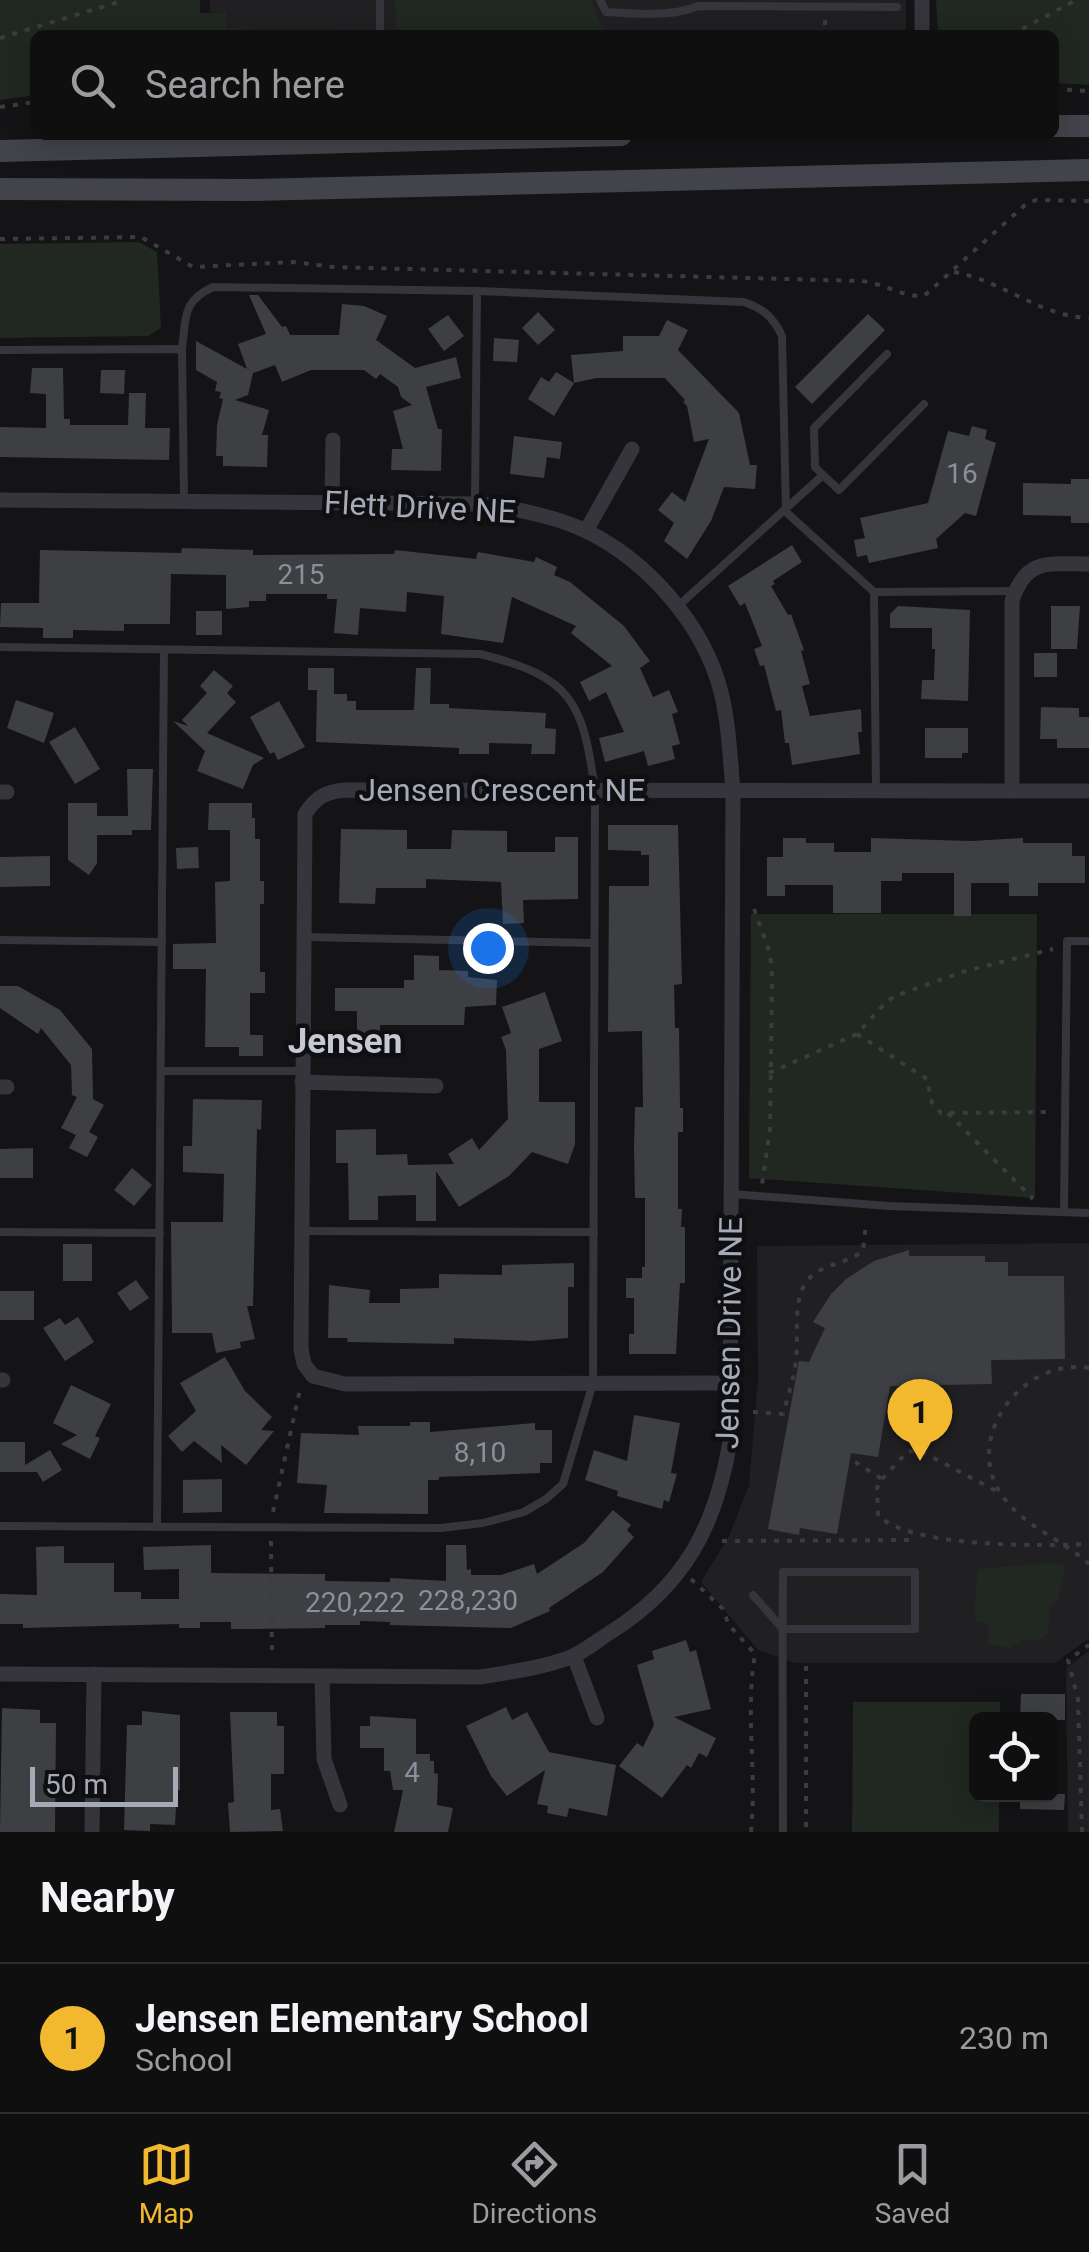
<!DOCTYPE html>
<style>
body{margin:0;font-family:Roboto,sans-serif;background:#1d1d1e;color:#f1f3f6}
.controls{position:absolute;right:30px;bottom:30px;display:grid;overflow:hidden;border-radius:15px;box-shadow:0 5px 25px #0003}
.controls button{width:90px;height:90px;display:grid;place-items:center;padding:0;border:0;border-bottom:2px solid #2f2f30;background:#0f0f10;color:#f1f3f6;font:50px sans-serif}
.scale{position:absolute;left:30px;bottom:25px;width:148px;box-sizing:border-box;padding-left:10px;border:5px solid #a5aab6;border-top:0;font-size:28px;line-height:35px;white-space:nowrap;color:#a5aab6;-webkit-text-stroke:8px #0f0f11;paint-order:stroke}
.you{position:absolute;left:488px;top:948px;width:35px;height:35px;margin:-25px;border:8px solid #fff;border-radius:50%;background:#1a73e8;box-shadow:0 0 0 15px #1a73e833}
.badge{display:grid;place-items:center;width:65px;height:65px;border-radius:50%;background:#f2b92f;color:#111;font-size:32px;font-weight:700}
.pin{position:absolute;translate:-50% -82px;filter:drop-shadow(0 2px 5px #0008)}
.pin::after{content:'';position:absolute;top:52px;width:35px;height:30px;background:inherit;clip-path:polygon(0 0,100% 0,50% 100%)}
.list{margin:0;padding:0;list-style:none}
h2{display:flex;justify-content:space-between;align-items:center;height:130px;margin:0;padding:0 40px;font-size:42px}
h2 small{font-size:32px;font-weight:400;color:#9b9c9f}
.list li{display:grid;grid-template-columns:65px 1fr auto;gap:30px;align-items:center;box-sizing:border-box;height:150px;padding:0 40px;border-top:2px solid #2f2f30}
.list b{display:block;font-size:38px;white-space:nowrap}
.list p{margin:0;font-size:32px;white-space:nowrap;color:#9b9c9f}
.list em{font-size:32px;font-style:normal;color:#9b9c9f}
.icon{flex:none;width:55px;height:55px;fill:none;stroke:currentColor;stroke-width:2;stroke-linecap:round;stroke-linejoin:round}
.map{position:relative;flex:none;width:1089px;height:1832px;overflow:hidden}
.search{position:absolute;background:#0f0f10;box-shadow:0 5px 25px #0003;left:30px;right:30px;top:30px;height:110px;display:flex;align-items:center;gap:25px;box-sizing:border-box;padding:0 35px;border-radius:15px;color:#9b9c9f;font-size:38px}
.sheet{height:280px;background:#0f0f10}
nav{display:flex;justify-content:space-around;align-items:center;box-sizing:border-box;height:140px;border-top:2px solid #2f2f30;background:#0f0f10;font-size:28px;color:#9b9c9f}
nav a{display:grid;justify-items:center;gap:5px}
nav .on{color:#f2b92f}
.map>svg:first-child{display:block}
.built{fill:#202023}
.green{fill:#202821}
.building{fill:#3e3f43}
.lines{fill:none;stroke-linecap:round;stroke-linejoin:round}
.path{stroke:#3b3c42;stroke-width:4;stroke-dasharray:5 8;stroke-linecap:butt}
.service{stroke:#35353b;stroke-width:8}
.minor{stroke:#35353b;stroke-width:15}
.secondary{stroke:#43444b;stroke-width:22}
.labels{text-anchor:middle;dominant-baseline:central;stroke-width:9;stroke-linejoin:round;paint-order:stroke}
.number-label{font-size:28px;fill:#8b8f99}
.street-label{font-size:32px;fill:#a5aab6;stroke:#0f0f11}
.neighbourhood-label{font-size:35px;font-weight:bold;fill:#c6c9d2;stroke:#0f0f11}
</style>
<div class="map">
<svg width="1089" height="1832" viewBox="0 0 1089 1832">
<rect width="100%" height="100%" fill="#141416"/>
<!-- built -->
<g class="built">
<polygon points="210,0 906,0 906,35 226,29 226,12 210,12"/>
<polygon points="1089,1243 1089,1638 1055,1663 795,1663 758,1650 701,1582 730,1534 749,1485 758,1379 757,1246"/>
<polygon points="1089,1651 1089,1832 1068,1832 1066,1668"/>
</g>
<!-- green -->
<g class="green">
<polygon points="0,0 200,0 200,13 226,12 226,29 366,30 366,35 35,35 35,95 0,100"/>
<polygon points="395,0 592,0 598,19 606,31 663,35 396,35"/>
<polygon points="936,0 1089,0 1089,85 1054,83 1054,35 938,35"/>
<polygon points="139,242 157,252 161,328 148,336 0,338 0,244"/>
<polygon points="751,914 1037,914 1035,1198 749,1178"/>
<polygon points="1046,1563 1062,1564 1065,1568 1058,1599 1050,1607 1048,1634 1039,1640 1023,1640 1009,1648 988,1644 988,1623 978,1622 974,1618 978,1569"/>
<polygon points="853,1702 1000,1702 1000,1719 976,1720 976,1794 999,1795 999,1832 852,1832"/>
</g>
<!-- building -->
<g class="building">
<polygon points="249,295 258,295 282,327 286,326 290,335 339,335 342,304 364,306 387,316 376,340 415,368 456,357 461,378 426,387 438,429 442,429 441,471 391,470 392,449 403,449 393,411 412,405 401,397 398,387 380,374 376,379 364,370 311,370 282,382 275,365 253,373 248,395 235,400 269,410 262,435 268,435 267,467 223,466 223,456 216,456 217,425 223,399 219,398 221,392 215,391 217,382 196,370 196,341 247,369 238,344 266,334"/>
<polygon points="538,312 555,330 538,345 522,328"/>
<polygon points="868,314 885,330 812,404 795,387"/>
<polygon points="448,315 464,336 444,351 428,329"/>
<polygon points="667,320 688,330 678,350 739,413 750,465 757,465 755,489 724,487 711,521 687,559 664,541 674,523 658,510 672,492 685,502 709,439 694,442 687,406 683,402 685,400 665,378 596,378 574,383 554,416 528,399 541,377 549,382 556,372 574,383 571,355 623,351 623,336 659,336"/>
<polygon points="494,338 519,340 517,362 493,361"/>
<polygon points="32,368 63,368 64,419 70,419 70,425 128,425 129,393 146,393 145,428 170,428 169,460 0,457 0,427 46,428 46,394 30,393"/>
<polygon points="101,370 125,370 124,394 100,393"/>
<polygon points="972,426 987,430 985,439 996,443 976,516 965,513 936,539 938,548 869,563 867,555 857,557 854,540 865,538 860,518 928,503 948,431 969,436"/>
<polygon points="514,436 562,442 560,459 547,457 544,478 510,474"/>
<polygon points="1071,479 1089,479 1089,523 1071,523 1071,516 1023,515 1023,483 1071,484"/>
<polygon points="792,545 802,562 773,581 775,584 771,586 788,615 791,614 804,650 801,651 810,684 802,686 810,716 861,709 862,732 858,732 860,754 792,765 789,743 785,743 781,710 776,711 764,665 760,666 754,649 762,646 745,603 740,606 728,586"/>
<polygon points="182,548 253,550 253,555 394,554 395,550 476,559 478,552 534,562 536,557 557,567 554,575 570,582 624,626 650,661 640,668 653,697 669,690 678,712 672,714 680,744 672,746 675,759 648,766 644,751 605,762 599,738 624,732 606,692 589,701 580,682 612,666 571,633 576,626 512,597 503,643 441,634 444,596 407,592 406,612 360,608 358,635 334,633 337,599 327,599 327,594 266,594 266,601 249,601 249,607 226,609 226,575 171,574 170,624 124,624 124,631 73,630 73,638 43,638 43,628 0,627 1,603 39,603 40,550 181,553"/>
<polygon points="898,606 970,610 968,701 921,699 922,680 934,680 935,649 932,649 932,628 890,628 890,614"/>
<polygon points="1051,606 1080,606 1077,649 1051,649"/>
<rect x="196" y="611" width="26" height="24"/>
<rect x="1034" y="653" width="23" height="24"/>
<polygon points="308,668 334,668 334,694 347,694 347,701 356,701 356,710 414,710 416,668 431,668 430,704 449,704 449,708 546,713 545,728 556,729 555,754 531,754 532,744 489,743 489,754 459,754 459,748 316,742 317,690 308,690"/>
<polygon points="214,670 233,686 227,693 236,702 207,733 264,758 253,765 243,789 197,771 205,751 173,721 188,726 182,720 207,693 200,686"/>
<polygon points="16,700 54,713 44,743 7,728"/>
<polygon points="279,701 305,747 278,760 274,752 270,754 250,717"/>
<polygon points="1041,707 1079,708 1079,717 1089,717 1089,748 1057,748 1057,739 1040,739"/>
<polygon points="75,727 100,769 75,784 49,742"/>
<polygon points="925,728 968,728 968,753 962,753 962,758 925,758"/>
<polygon points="127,769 153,769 151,830 132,830 132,835 97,835 97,863 89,875 68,860 68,803 97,803 97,816 128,816"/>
<polygon points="209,803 252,803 252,818 255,818 255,839 260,839 260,881 264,881 264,904 260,904 260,972 265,972 265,993 250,993 250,1035 263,1035 263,1056 239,1056 239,1047 205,1047 206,969 173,969 173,944 216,943 215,882 230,881 230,830 208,830"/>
<polygon points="608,825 678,825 682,984 674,985 675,1028 679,1028 680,1108 683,1108 683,1132 678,1132 678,1209 682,1209 681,1227 685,1227 685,1283 680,1283 676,1354 629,1354 629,1334 634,1334 634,1298 626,1298 626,1278 642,1278 642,1267 645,1267 645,1198 635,1198 634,1148 635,1107 643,1107 642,1031 608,1032 609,886 649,886 649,855 641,855 641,851 608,850"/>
<polygon points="341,829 407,830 407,849 451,849 452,830 507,831 507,852 555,852 555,837 578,837 578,899 523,900 524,923 503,924 501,882 426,879 426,888 376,888 375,904 339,903"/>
<polygon points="783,838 806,838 806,843 834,843 834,852 871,852 871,838 971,841 1023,838 1023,843 1072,843 1072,856 1085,856 1085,883 1038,883 1038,896 1009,896 1009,883 971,883 971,916 954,916 954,873 902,873 902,881 881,881 881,913 833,913 833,885 785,885 785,896 767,896 767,857 783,857"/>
<polygon points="198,847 199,868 177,869 176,848"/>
<polygon points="50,856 50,886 0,887 0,857"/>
<polygon points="414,955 439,956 439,970 468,971 468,977 497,980 496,1005 465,1007 464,1025 380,1025 380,1039 357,1039 357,1011 335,1011 335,988 404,988 404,980 414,980"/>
<polygon points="0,986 18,986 60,1010 92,1049 93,1099 104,1105 89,1132 98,1137 87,1157 69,1148 76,1135 61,1128 77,1097 72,1095 71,1065 41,1028 38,1034 0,1008"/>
<polygon points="545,992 562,1041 539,1049 539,1102 575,1102 575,1144 568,1164 532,1152 509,1176 459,1207 436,1171 436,1221 416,1221 416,1195 378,1196 378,1220 349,1220 348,1163 336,1163 336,1130 376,1129 376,1155 407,1154 408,1165 454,1164 448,1154 472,1138 479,1150 508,1119 506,1050 501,1037 511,1033 502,1007"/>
<polygon points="193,1099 262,1100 261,1130 257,1129 253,1306 247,1306 255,1339 240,1342 241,1348 216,1353 212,1333 172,1333 171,1222 223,1222 224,1174 183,1172 183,1146 192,1146"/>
<polygon points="33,1148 33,1178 0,1178 0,1149"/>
<polygon points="132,1168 152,1185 134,1206 114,1190"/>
<rect x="63" y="1244" width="29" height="37"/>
<polygon points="909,1250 909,1256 985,1256 985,1262 1008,1262 1008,1276 1064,1276 1065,1359 991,1360 992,1384 890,1386 878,1457 851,1453 837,1534 800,1528 799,1535 768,1529 799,1361 809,1362 825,1328 813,1322 831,1294 846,1279 874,1261"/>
<polygon points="574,1263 574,1287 568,1287 568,1338 531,1341 454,1338 454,1344 347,1342 348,1338 328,1338 329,1285 370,1290 369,1303 400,1303 400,1289 439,1288 439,1274 502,1275 502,1265"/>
<polygon points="136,1280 149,1298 130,1311 117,1293"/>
<rect x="0" y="1291" width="34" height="29"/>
<polygon points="78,1317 94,1342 65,1361 43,1328 60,1318 65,1325"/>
<polygon points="225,1357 245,1391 272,1417 261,1430 274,1431 246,1465 221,1445 222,1463 194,1441 182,1452 168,1436 196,1411 180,1383"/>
<polygon points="71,1385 111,1404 95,1436 100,1438 90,1459 61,1444 77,1435 53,1423"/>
<polygon points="634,1415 680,1423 671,1473 677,1474 669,1502 664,1500 662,1509 617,1496 618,1491 585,1480 594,1450 627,1461"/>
<polygon points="410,1422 430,1422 430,1432 535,1423 535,1430 552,1430 552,1463 540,1463 540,1473 439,1477 439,1480 428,1480 428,1514 324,1513 327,1485 297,1483 301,1433 359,1435 358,1426 410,1426"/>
<polygon points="0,1442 25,1442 25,1465 50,1450 62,1470 43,1482 37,1472 0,1472"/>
<polygon points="222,1479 222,1512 183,1513 183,1480"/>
<polygon points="613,1510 631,1525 627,1530 634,1537 603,1572 549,1608 550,1611 511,1628 390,1625 390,1622 360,1621 360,1625 325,1625 325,1628 254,1629 231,1629 231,1622 200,1622 200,1628 179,1628 179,1624 23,1628 23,1624 0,1624 0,1594 37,1595 36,1547 64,1546 64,1563 114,1563 114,1592 141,1592 141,1599 179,1599 179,1569 144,1570 143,1547 211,1545 211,1573 325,1574 325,1581 390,1582 390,1578 446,1581 446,1545 466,1545 467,1570 471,1569 471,1575 501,1575 534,1564 537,1574 584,1543"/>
<polygon points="686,1640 690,1652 696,1650 711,1709 674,1717 716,1738 707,1757 699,1753 691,1768 687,1765 662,1798 619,1766 637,1743 643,1747 654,1725 637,1665 654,1659 652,1651"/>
<polygon points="1021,1694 1065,1694 1065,1720 1020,1720"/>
<polygon points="506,1707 512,1720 527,1712 549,1752 616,1765 607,1816 569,1808 567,1817 547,1813 548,1806 537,1804 545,1770 507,1796 491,1776 466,1726"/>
<polygon points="2,1708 40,1710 40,1723 56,1723 55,1832 0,1832"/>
<polygon points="142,1711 180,1715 180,1790 177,1790 175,1825 150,1824 150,1831 124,1830 127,1725 142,1725"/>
<polygon points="230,1712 277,1712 277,1726 284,1726 284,1774 271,1774 271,1810 280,1809 283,1831 230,1832 228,1803 234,1802"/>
<polygon points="370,1716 416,1719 416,1754 430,1754 430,1761 434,1761 434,1773 438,1774 437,1805 453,1808 448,1832 394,1832 403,1790 393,1790 390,1771 384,1771 384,1748 360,1748 360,1726 370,1726"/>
<polygon points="1020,1794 1065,1794 1064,1810 1020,1809"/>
</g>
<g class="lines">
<!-- path -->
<g class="path">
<polyline points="825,20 825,35"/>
<polyline points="1011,35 1076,0"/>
<polyline points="0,38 125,0"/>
<polyline points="1054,89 1089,91"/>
<polyline points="0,107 35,102"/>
<path d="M0 239 141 237 193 267 294 262 333 267 861 281C883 283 902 297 924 296L1025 205 1036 200 1089 201"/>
<path d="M954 272C1004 281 1038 316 1089 318"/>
<polyline points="754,909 770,953 772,977 770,1129 762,1185"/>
<polyline points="857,1034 927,1079 932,1103 941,1113 1051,1112"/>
<polyline points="769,1073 857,1034 887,1001 898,995 962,972 1053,949"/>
<polyline points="948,1113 1033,1199"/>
<path d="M1089 1368C1021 1357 961 1440 1003 1497 1026 1528 1062 1539 1089 1564"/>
<path d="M753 1412 783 1414C788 1396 794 1378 796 1360 799 1336 792 1301 807 1281 820 1264 847 1264 863 1251L866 1223"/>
<path d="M855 1462 882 1479 877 1488 878 1516C915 1548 1039 1546 1089 1544"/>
<polyline points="882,1479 908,1451 922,1452 1000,1493"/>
<polyline points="273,1512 301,1385"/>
<polyline points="271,1541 272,1657"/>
<polyline points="722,1541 910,1540"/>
<path d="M691 1579 722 1608 729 1625 755 1654C745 1713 757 1772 751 1832"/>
<polyline points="806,1666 806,1832"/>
<polyline points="1082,1832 1078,1699 1068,1660 1089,1645"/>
</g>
<!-- service -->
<g class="service">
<polyline points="380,0 380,35"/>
<path d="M600 0 606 12C634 14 673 17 698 6L897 7"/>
<path d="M477 291 744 302C764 309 773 317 782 336L786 512 874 592 1014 591"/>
<path d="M182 349C186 318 182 301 213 287L477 291 475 502"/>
<polyline points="0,350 182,349 184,500"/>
<polyline points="823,475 815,467 814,428 887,354"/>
<polyline points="874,592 876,791"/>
<polyline points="677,607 823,475 839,490 924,404"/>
<path d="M0 647 480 654C572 677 583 701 595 791L593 1383 563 1484 546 1499 524 1512 483 1523 441 1528 0 1526"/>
<polyline points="304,937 594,943"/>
<polyline points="0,940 162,942"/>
<polyline points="161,1071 301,1071"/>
<polyline points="732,1194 889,1206 1089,1213"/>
<polyline points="1064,1212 1067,941 1089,941"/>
<polyline points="303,1231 594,1232"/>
<polyline points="0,1232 160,1233"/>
<polyline points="157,1527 164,650"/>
<path d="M753 1595 783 1629H915V1572H783C782 1659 783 1745 783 1832"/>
</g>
<!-- minor -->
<g class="minor">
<polyline points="922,0 922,35"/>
<path d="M0 500 482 504C517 509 555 516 586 531 648 561 704 625 721 692 729 724 730 758 733 791L730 1441C716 1526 685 1585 611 1632 598 1640 585 1651 571 1657 542 1668 510 1672 480 1677L0 1674"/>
<polyline points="332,501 333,440"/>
<polyline points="586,531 632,449"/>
<path d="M1012 791V601C1026 557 1050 564 1089 564"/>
<polyline points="0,792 7,792"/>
<polyline points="302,1082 436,1086"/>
<polyline points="0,1087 7,1087"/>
<polyline points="0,1380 3,1380"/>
<path d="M731 1383 345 1384 313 1376 304 1364 301 1349 305 814C316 797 325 792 345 790L1089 791"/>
<polyline points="574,1656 597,1718"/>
<polyline points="322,1677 324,1759 340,1805"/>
<polyline points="92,1832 94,1674"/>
</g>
<!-- secondary -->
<g class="secondary">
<polyline points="1054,126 1089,126"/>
<polyline points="0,151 621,135"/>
<polyline points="0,189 250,190 1089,170"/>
</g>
</g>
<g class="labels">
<!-- number labels -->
<g class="number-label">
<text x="962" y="473">16</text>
<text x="301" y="574">215</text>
<text x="480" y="1452">8,10</text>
<text x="468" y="1600">228,230</text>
<text x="355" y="1602">220,222</text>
<text x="412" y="1772">4</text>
</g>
<!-- street labels -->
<g class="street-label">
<text transform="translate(420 507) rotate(3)">Flett Drive NE</text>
<text x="502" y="790">Jensen Crescent NE</text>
<text transform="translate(729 1333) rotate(-89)">Jensen Drive NE</text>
</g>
<!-- neighbourhood labels -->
<g class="neighbourhood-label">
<text x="345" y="1041">Jensen</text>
</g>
</g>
</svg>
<div class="controls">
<button><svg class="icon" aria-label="locate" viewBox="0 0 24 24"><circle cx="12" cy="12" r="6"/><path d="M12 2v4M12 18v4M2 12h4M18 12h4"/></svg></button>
</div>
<div class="scale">50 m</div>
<div class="you"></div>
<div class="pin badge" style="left:920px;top:1461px">1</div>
<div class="search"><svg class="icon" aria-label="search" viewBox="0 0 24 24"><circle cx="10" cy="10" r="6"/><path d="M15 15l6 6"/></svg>Search here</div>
</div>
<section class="sheet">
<h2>Nearby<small></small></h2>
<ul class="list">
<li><span class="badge">1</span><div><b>Jensen Elementary School</b><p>School</p></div><em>230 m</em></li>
</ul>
</section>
<nav>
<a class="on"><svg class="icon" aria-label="map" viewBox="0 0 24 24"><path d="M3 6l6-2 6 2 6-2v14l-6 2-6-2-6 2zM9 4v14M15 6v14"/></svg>Map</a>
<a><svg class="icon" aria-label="directions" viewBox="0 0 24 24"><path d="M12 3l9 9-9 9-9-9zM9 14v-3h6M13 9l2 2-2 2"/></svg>Directions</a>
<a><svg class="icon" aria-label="saved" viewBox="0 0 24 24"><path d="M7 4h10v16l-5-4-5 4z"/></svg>Saved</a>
</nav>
